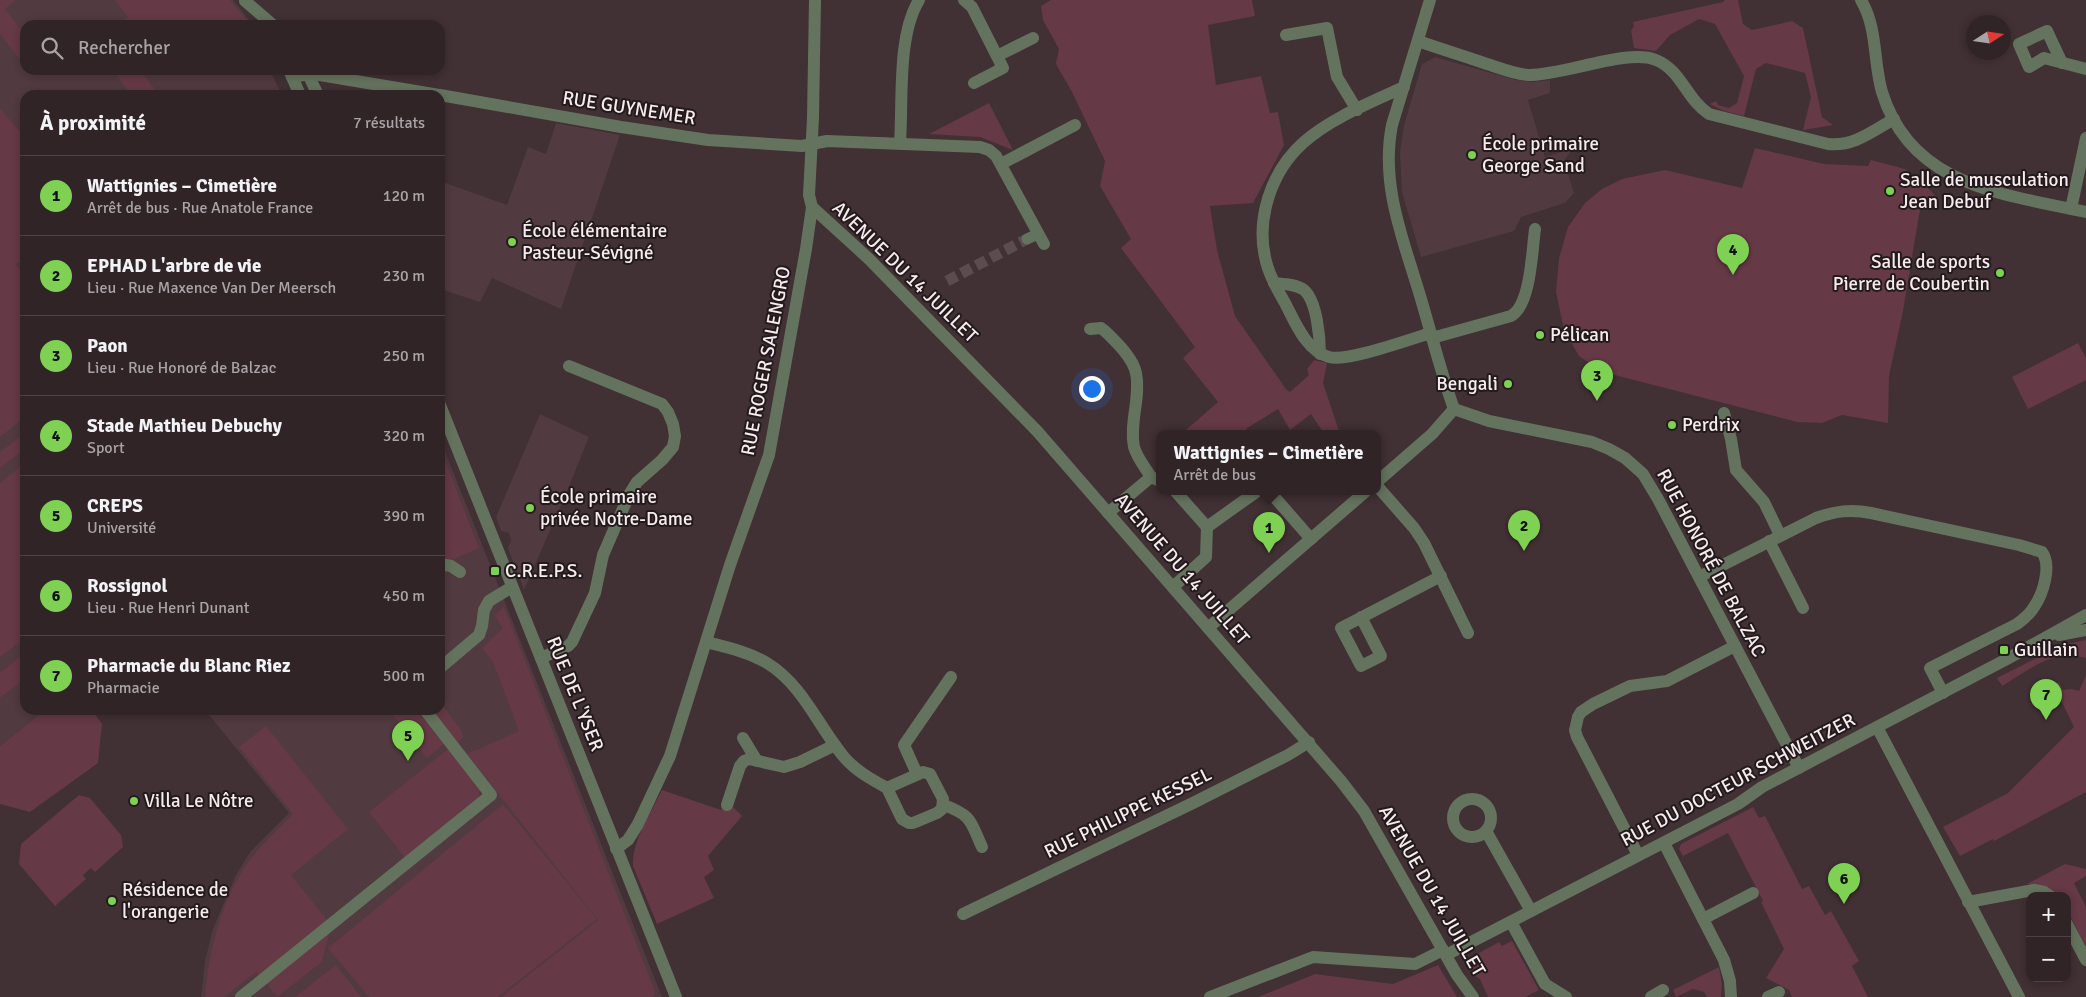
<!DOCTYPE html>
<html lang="fr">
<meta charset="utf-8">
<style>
body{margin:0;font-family:Signika,sans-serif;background:#392c2f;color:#f1f3f6}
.controls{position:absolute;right:15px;bottom:15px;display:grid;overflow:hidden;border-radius:10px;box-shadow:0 2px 8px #0003}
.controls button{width:45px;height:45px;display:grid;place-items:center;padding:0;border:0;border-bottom:1px solid #4c4144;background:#312427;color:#f1f3f6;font:25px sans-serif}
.compass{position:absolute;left:1966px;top:15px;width:45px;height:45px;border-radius:50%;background:#312427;box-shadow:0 2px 8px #0003;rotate:78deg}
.you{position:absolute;left:1091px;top:388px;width:18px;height:18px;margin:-12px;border:4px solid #fff;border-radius:50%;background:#1a73e8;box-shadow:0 0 0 8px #1a73e833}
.badge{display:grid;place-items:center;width:32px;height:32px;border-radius:50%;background:#7ed153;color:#111;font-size:16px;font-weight:700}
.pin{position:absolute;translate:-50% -41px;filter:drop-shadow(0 1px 2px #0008)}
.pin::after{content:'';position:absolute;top:26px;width:18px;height:15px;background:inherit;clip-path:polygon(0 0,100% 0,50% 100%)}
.popup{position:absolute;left:1156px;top:430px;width:225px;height:65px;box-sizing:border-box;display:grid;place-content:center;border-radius:10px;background:#312427;filter:drop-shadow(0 1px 4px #0005);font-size:16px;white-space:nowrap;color:#a8a4a7}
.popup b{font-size:19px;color:#f1f3f6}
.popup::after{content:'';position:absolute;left:50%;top:100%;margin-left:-10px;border:10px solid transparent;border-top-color:#312427}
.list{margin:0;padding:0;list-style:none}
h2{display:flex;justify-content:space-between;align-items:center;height:65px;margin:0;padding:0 20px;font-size:21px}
h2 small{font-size:16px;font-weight:400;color:#a8a4a7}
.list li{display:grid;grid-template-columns:32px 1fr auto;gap:15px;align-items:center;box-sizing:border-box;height:80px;padding:0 20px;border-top:1px solid #4c4144}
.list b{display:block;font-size:19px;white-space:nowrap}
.list p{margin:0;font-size:16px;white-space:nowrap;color:#a8a4a7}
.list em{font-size:16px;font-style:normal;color:#a8a4a7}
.icon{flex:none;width:28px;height:28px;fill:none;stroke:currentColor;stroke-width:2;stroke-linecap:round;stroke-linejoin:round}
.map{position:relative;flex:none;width:2086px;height:997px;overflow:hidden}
.search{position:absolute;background:#312427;box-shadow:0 2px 8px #0003;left:20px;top:20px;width:425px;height:55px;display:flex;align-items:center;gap:12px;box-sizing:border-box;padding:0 18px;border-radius:15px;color:#a8a4a7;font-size:19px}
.panel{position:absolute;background:#312427;box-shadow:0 2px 8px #0003;left:20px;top:90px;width:425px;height:625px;border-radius:15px}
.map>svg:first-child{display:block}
.built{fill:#513a40}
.green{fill:#653946}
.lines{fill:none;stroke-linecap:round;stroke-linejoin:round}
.pedestrian-tunnel{stroke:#5c4c50;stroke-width:11;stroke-dasharray:11 5.5;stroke-linecap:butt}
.pedestrian{stroke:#64735d;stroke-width:11}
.minor{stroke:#64735d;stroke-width:12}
.tertiary{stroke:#64735d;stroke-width:12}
.poi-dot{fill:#7ed153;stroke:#221a1c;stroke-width:2}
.labels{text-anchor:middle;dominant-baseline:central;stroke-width:4;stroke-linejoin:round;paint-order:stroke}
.street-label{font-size:19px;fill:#f7ebee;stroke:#221a1c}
.poi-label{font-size:19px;fill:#f7ebee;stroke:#221a1c;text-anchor:start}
</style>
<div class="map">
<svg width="2086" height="997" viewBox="0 0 2086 997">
<rect width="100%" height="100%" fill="#413034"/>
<!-- built -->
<g class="built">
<polygon points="0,0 233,0 253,25 25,25 25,70 270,70 282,95 25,95 25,710 45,710 0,746"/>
<polygon points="1435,57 1516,80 1533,82 1550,80 1550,93 1528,100 1545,157 1573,148 1564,161 1574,193 1565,203 1521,217 1514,231 1421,257 1402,192 1400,153 1404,125 1422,64"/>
<polygon points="556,123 620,135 561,309 492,278 480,302 440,289 440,181 507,205 528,147 546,154"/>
<polygon points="540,414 589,437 565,496 524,590 508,548 511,540 509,533 501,531 496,517"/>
<polygon points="440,439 662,997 201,997 205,961 213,929 236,875 250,852 289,813 205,710 440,710"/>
</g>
<!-- green -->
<g class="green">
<polygon points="0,0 16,0 5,9 25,35 25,60 22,62 0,34"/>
<polygon points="115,0 230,0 250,25 117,25 128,17"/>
<polygon points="1051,0 1252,0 1255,16 1208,25 1216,85 1261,76 1270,113 1278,112 1284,145 1253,203 1210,206 1217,250 1235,316 1286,389 1290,392 1309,375 1307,369 1314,360 1327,363 1323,383 1340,434 1321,434 1323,432 1311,414 1290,430 1278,409 1247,428 1245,434 1190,434 1187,429 1218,402 1183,358 1195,347 1121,248 1131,239 1100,186 1105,161 1072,92 1056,64 1059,49 1043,20 1041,6"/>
<polygon points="1725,0 1738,0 1743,24 1752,30 1792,21 1803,28 1822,117 1833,125 1803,130 1811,97 1805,73 1766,63 1756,69 1744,116 1724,111 1710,104 1716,101 1718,105 1729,108 1737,103 1744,76 1715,24 1699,19 1670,35 1656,51 1634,48 1631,31 1634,26 1633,22 1723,2"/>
<polygon points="113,70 140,70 159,95 131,95"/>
<polygon points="989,103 1013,150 980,137 929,134"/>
<polygon points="0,108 20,132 25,128 25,259 15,264 25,276 25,417 0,437"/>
<polygon points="1755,148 1824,164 1868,166 1871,160 1905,169 1931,191 1936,197 1934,205 1926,209 1921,208 1919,215 1903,311 1889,376 1888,423 1842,415 1822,423 1797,422 1603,372 1579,356 1564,330 1556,292 1559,258 1568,227 1585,203 1602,189 1622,179 1665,170 1742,188"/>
<polygon points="2078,343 2086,358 2086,380 2028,409 2012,377"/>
<polygon points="25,433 25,449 0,468 0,452"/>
<polygon points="440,447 479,548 450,561 445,561 440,556"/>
<polygon points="25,463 25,638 0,657 0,483"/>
<polygon points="504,607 655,991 653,997 501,997 598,920 467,754 519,731 493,662 482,648 503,628 494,615"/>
<path d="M2086 640V658C2050 650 2031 669 2002 686L1997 678 2062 645Z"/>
<polygon points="25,653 25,678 0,698 0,673"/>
<polygon points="2086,675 2086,792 1994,841 1993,839 1960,856 1943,827 2008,793 2074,727 2060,698 2054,695 2051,686 2059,682 2063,690 2071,689 2079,691"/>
<polygon points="440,702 462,731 463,737 457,743 432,710 440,710"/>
<polygon points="45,710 92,710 102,724 98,763 30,812 0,804 0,746"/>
<polygon points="389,710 416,710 444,744 427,758"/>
<path d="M266 726 348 829 291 875 328 921 259 976 256 972 224 997H205C208 952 224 891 253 856 265 841 280 828 293 814L239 747Z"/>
<polygon points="448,749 479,788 479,796 475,803 406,859 369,812"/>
<path d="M662 790 721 810 723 805 733 807 742 816 708 856 714 870 704 877 714 898 657 924 633 866C632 840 651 813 662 790Z"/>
<polygon points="79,795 90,798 121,835 123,847 95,872 91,868 83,875 86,879 55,906 19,864 21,844"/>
<polygon points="503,804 597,919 498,997 369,997 328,948"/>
<polygon points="1753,807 1759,818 1765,816 1802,889 1809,886 1825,915 1831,911 1859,961 1852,966 1868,997 1792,997 1789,990 1766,978 1784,949 1761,902 1763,901 1728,833 1683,856 1679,849 1681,844"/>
<polygon points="2065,864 2086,869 2086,876 2074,883 2086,907 2086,947 2067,910 2067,896 2057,896 2047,887 2027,884"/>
<polygon points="330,931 322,962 277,997 265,982"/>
<polygon points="1512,941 1539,990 1525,997 1488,997 1480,979 1473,975 1468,962 1470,958 1499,942 1502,946"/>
<polygon points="336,965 361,997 295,997"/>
<polygon points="1438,965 1457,997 1258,997 1315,974 1393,984"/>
<polygon points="1719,967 1722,984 1721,997 1707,997 1704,992 1693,989 1676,997 1673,990"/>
</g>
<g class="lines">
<!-- pedestrian-tunnel -->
<polyline class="pedestrian-tunnel" points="947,281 1027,239"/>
<!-- pedestrian -->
<polyline class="pedestrian" points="1027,239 1038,234"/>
<!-- minor -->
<g class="minor">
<polyline points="964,0 972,7 1003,68 974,83"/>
<path d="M1430 0 1392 125C1380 186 1404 241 1421 299 1432 336 1441 373 1454 409"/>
<path d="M1861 0C1878 29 1873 61 1882 92 1911 187 2004 194 2086 212"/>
<polyline points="1286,35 1327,28 1337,77 1357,110"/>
<path d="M1418 41C1441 49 1464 56 1487 64 1500 68 1514 74 1528 75 1562 76 1628 48 1656 60 1681 70 1687 100 1709 114L1828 144C1853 147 1873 131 1894 119"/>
<polyline points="997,56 1033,38"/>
<polyline points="2062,63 2047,31 2019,44 2029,67 2044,58 2086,69"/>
<polyline points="292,77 309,74 320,75 439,95"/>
<path d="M1404 87C1372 102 1331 118 1304 142 1271 171 1254 221 1267 265 1271 279 1278 291 1285 303 1295 322 1306 351 1329 357 1348 362 1410 339 1431 333"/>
<polyline points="440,95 621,127 708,140 802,146 827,141 980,147 989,150 996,156 1044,244"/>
<path d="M900 143C903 100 897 36 919 0"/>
<polyline points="1001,164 1075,125"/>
<polyline points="2071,209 2086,138"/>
<path d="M1274 283C1283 284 1296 284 1304 290 1317 301 1320 338 1320 354"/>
<path d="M1090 329 1101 328 1106 332C1117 343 1133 358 1136 373 1141 397 1129 423 1134 447 1137 458 1145 467 1151 477"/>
<path d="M1432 338 1511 316C1531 305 1532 250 1535 229"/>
<polyline points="1454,409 1489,421 1592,442 1609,449 1625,458 1643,474 1658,499 1799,768"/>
<polyline points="1724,413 1731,439 1736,470 1764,502 1780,535"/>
<polyline points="1378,481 1432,434 1454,409"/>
<polyline points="1378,487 1414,528 1424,543 1468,633"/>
<polyline points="1176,492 1207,527 1256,492"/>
<polyline points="1270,492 1311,539"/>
<polyline points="1108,513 1151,477 1160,481"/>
<polyline points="1769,541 1803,608"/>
<polyline points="440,564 451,566 460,572"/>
<path d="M1699 577 1816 518C1835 511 1851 509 1871 513L2019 545 2042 552C2052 566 2043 594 2034 607 2030 614 2024 619 2017 624L1930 668 1943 693"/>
<polyline points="1173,587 1206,557 1207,527"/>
<polyline points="1361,617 1381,656 1361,666 1341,628 1441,576"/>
<polyline points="1208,628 1365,492"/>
<polyline points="2059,635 2086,630"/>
<path d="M706 642C726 647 749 652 767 663 803 685 818 726 844 757 856 771 871 779 887 788L923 772 930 774 943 799 942 809 937 813 913 823H909L902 819 887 788"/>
<polyline points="541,658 568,646 572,642 595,593 603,555 629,495 637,482 662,460 673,447 675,436 673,424 668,412 662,404 569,366"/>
<polyline points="440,668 479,635 482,626 484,610 489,601 512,587"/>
<polyline points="1877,727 2019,997"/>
<polyline points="743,738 757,761"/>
<polyline points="917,774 904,745 951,677"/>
<circle cx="1472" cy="818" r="19"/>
<polyline points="727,805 740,766 744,761 749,759 784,767 800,762 835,745"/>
<path d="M944 805C973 816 970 821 982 847"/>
<polyline points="1486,831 1531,911"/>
<polyline points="1664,843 1724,960 1730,981 1731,997"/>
<polyline points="616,849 628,840 638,824 670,756 730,565 769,455 806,249 812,207"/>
<polyline points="1638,855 1577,737 1575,730 1578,717 1581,712 1593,704 1630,686 1667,681 1735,646"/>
<polyline points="1968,902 2034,890 2044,892 2050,896"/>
<polyline points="963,914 1193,803 1288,755 1309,742"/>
<polyline points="1703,919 1753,893"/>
<polyline points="1511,922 1545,984 1566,997"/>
<polyline points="2067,924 2086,960"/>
<polyline points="1446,955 1738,804 1762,787 2007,659 2086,615"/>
<polyline points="241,997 491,795 425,710"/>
<polyline points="1210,997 1313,957 1415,964 1443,950"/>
<polyline points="1651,997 1663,990"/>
<polyline points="1768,997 1779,992"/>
</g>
<!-- tertiary -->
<g class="tertiary">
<polyline points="815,0 813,118 809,195 812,207 869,259 1037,431 1341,781 1364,811 1457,975 1473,997"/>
<polyline points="245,1 273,25"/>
<polyline points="289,70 300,95"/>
<polyline points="306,70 318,95"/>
<polyline points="440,405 676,997"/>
</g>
</g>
<!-- markers -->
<g class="poi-dot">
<circle cx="1472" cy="155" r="5"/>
<circle cx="1890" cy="191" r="5"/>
<circle cx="512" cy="242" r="5"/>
<circle cx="2000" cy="273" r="5"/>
<circle cx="1540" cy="335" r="5"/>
<circle cx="1508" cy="384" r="5"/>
<circle cx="1672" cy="425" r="5"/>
<circle cx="530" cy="508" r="5"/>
<rect x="490" y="566" width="10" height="10" rx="2.5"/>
<rect x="1999" y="645" width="10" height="10" rx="2.5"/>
<circle cx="134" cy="801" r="5"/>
<circle cx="112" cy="901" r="5"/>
</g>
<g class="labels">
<!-- street labels -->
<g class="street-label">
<text transform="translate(629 108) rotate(9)">RUE GUYNEMER</text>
<text transform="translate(905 272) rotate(44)">AVENUE DU 14 JUILLET</text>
<text transform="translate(766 361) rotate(-79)">RUE ROGER SALENGRO</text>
<text transform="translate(1711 563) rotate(62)">RUE HONORÉ DE BALZAC</text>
<text transform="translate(1182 569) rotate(49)">AVENUE DU 14 JUILLET</text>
<text transform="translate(575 694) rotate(68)">RUE DE L'YSER</text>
<text transform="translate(1738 780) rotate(-28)">RUE DU DOCTEUR SCHWEITZER</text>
<text transform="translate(1128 813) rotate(-26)">RUE PHILIPPE KESSEL</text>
<text transform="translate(1432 891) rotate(60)">AVENUE DU 14 JUILLET</text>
</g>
<!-- poi labels -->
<g class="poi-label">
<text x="1482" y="144">École primaire<tspan x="1482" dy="22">George Sand</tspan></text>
<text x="1900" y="180">Salle de musculation<tspan x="1900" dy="22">Jean Debuf</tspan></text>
<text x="522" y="231">École élémentaire<tspan x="522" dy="22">Pasteur-Sévigné</tspan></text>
<text x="1990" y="262" text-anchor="end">Salle de sports<tspan x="1990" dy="22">Pierre de Coubertin</tspan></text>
<text x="1550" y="335">Pélican</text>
<text x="1498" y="384" text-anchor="end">Bengali</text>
<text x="1682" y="425">Perdrix</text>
<text x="540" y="497">École primaire<tspan x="540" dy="22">privée Notre-Dame</tspan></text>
<text x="505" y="571">C.R.E.P.S.</text>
<text x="2014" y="650">Guillain</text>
<text x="144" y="801">Villa Le Nôtre</text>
<text x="122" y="890">Résidence de<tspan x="122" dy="22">l'orangerie</tspan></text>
</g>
</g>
</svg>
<div class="controls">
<button>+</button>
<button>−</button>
</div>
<svg class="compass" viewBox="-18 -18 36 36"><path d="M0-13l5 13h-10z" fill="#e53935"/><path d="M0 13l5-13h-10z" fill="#a8a4a7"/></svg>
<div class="you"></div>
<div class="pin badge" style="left:1269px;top:553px">1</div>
<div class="popup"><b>Wattignies – Cimetière</b>Arrêt de bus</div>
<div class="pin badge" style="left:1524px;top:551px">2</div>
<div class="pin badge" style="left:1597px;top:401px">3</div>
<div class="pin badge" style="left:1733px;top:275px">4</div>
<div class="pin badge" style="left:408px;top:761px">5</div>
<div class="pin badge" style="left:1844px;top:904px">6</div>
<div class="pin badge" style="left:2046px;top:720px">7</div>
<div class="search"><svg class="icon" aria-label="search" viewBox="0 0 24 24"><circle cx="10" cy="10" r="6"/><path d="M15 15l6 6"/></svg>Rechercher</div>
<section class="panel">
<h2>À proximité<small>7 résultats</small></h2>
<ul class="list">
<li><span class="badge">1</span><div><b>Wattignies – Cimetière</b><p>Arrêt de bus · Rue Anatole France</p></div><em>120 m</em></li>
<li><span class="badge">2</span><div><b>EPHAD L'arbre de vie</b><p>Lieu · Rue Maxence Van Der Meersch</p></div><em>230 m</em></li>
<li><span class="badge">3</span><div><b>Paon</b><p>Lieu · Rue Honoré de Balzac</p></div><em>250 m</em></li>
<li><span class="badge">4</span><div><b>Stade Mathieu Debuchy</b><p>Sport</p></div><em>320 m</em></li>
<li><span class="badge">5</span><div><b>CREPS</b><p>Université</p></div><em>390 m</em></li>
<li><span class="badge">6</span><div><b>Rossignol</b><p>Lieu · Rue Henri Dunant</p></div><em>450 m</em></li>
<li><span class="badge">7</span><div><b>Pharmacie du Blanc Riez</b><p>Pharmacie</p></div><em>500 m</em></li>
</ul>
</section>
</div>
